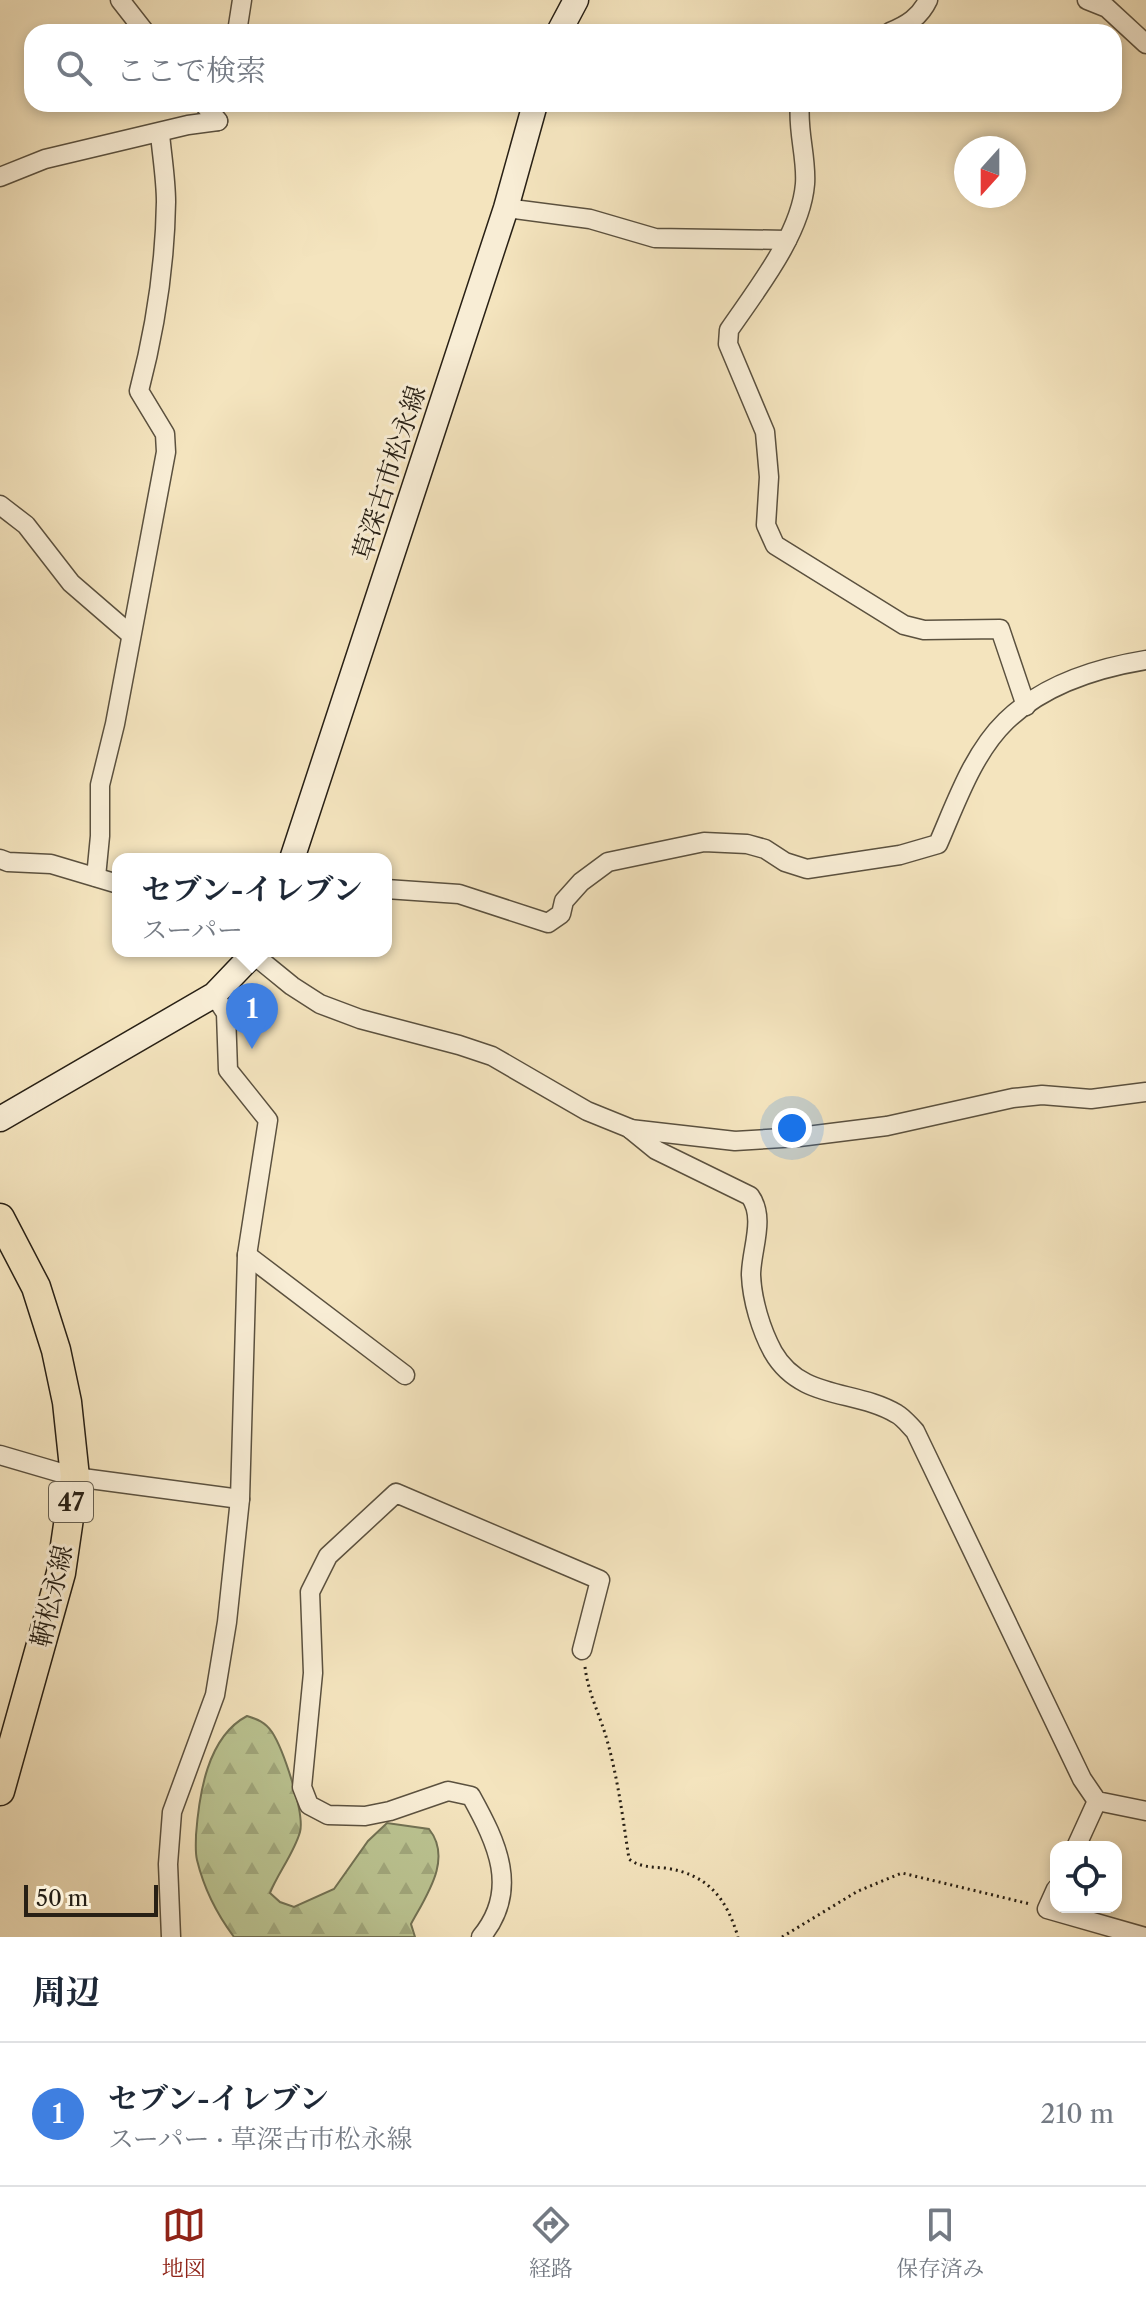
<!DOCTYPE html>
<html lang="ja">
<meta charset="utf-8">
<style>
body{margin:0;font-family:"Libre Caslon Text","Noto Serif JP",serif;background:#f6f6f7;color:#1f2937}
.controls{position:absolute;right:24px;bottom:24px;display:grid;overflow:hidden;border-radius:16px;box-shadow:0 4px 12px #0003}
.controls button{width:72px;height:72px;display:grid;place-items:center;padding:0;border:0;border-bottom:2px solid #e0e1e3;background:#fff;color:#1f2937;font:40px sans-serif}
.compass{position:absolute;left:954px;top:136px;width:72px;height:72px;border-radius:50%;background:#fff;box-shadow:0 4px 12px #0003;rotate:201deg}
.scale{position:absolute;left:24px;bottom:20px;width:134px;box-sizing:border-box;padding-left:8px;border:4px solid #282015;border-top:0;font-size:22px;line-height:28px;white-space:nowrap;color:#282015;-webkit-text-stroke:6px #f8edd5;paint-order:stroke}
.you{position:absolute;left:792px;top:1128px;width:28px;height:28px;margin:-20px;border:6px solid #fff;border-radius:50%;background:#1a73e8;box-shadow:0 0 0 12px #1a73e833}
.badge{display:grid;place-items:center;width:52px;height:52px;border-radius:50%;background:#8f2418;color:#fff;font-size:26px;font-weight:700}
.pin{position:absolute;translate:-50% -66px;filter:drop-shadow(0 2px 4px #0008)}
.pin::after{content:'';position:absolute;top:42px;width:28px;height:24px;background:inherit;clip-path:polygon(0 0,100% 0,50% 100%)}
.popup{position:absolute;left:112px;top:853px;width:280px;height:104px;box-sizing:border-box;display:grid;place-content:center;border-radius:16px;background:#fff;filter:drop-shadow(0 2px 6px #0005);font-size:26px;white-space:nowrap;color:#747a83}
.popup b{font-size:30px;color:#1f2937}
.popup::after{content:'';position:absolute;left:50%;top:100%;margin-left:-16px;border:16px solid transparent;border-top-color:#fff}
.list{margin:0;padding:0;list-style:none}
h2{display:flex;justify-content:space-between;align-items:center;height:104px;margin:0;padding:0 32px;font-size:34px}
h2 small{font-size:26px;font-weight:400;color:#747a83}
.list li{display:grid;grid-template-columns:52px 1fr auto;gap:24px;align-items:center;box-sizing:border-box;height:144px;padding:0 32px;border-top:2px solid #e0e1e3}
.list b{display:block;font-size:30px;white-space:nowrap}
.list p{margin:0;font-size:26px;white-space:nowrap;color:#747a83}
.list em{font-size:26px;font-style:normal;color:#747a83}
.icon{flex:none;width:44px;height:44px;fill:none;stroke:currentColor;stroke-width:2;stroke-linecap:round;stroke-linejoin:round}
.map{position:relative;flex:none;width:1146px;height:1937px;overflow:hidden}
.search{position:absolute;background:#fff;box-shadow:0 4px 12px #0003;left:24px;right:24px;top:24px;height:88px;display:flex;align-items:center;gap:20px;box-sizing:border-box;padding:0 28px;border-radius:24px;color:#747a83;font-size:30px}
.sheet{height:248px;background:#fff}
nav{display:flex;justify-content:space-around;align-items:center;box-sizing:border-box;height:112px;border-top:2px solid #e0e1e3;background:#fff;font-size:22px;color:#747a83}
nav a{display:grid;justify-items:center;gap:4px}
nav .on{color:#8f2418}
.map>svg:first-child{display:block}
.forest{fill:url(#forest-firs);stroke:#727254;stroke-width:2}
.lines{fill:none;stroke-linecap:round;stroke-linejoin:round}
.minor-casing{stroke:#5b513f;stroke-width:21}
.secondary-casing{stroke:#282015;stroke-width:27}
.primary-casing{stroke:#282015;stroke-width:31}
.path{stroke:#282015;stroke-width:3;stroke-dasharray:2 4;stroke-linecap:butt}
.minor{stroke:#f8edd5;stroke-width:18}
.secondary{stroke:#f8edd5;stroke-width:24}
.primary{stroke:#f4e4be;stroke-width:28}
.labels{text-anchor:middle;dominant-baseline:central;stroke-width:6;stroke-linejoin:round;paint-order:stroke}
.shield{fill:#f8edd5;stroke:#665e4f;stroke-width:2}
.shield-label{font-size:24px;font-weight:bold;fill:#282015}
.street-label{font-size:26px;fill:#282015;stroke:#f8edd5}
</style>
<div class="map">
<svg width="1146" height="1937" viewBox="0 0 1146 1937">
<defs>
<pattern id="forest-firs" width="22" height="20" patternUnits="userSpaceOnUse" patternTransform="scale(2)"><rect width="22" height="20" fill="#bbc492"/><path d="M5 1l3.5 6h-7zM16 11l3.5 6h-7z" fill="#a1a87d"/></pattern>
</defs>
<rect width="100%" height="100%" fill="#f4e4be"/>
<filter id="stains"><feTurbulence type="fractalNoise" baseFrequency=".0025" numOctaves="4"/><feColorMatrix values="0 0 0 0 .2 0 0 0 0 .09 0 0 0 0 .02 0 0 0 .5 -.17"/></filter>
<radialGradient id="worn" r=".72"><stop offset=".6" stop-color="#630" stop-opacity="0"/><stop offset="1" stop-color="#630" stop-opacity=".3"/></radialGradient>
<!-- forest -->
<path class="forest" d="M247 1716C257 1719 265 1722 272 1732 283 1749 305 1813 300 1832 294 1853 278 1873 270 1893L280 1902 294 1907 334 1889 368 1841 387 1823 429 1829C453 1859 426 1896 411 1924L415 1937H234C216 1913 204 1889 197 1860 195 1852 196 1843 196 1835 199 1795 207 1737 247 1716Z"/>
<g class="lines">
<!-- minor casing -->
<g class="minor-casing">
<g id="minor">
<polyline points="120,0 145,32"/>
<polyline points="1087,0 1107,8 1146,44"/>
<polyline points="237,32 242,0"/>
<path d="M890 32C907 25 920 17 928 0"/>
<polyline points="204,104 218,121"/>
<path d="M800 104C797 130 807 158 805 184 801 234 757 289 729 330L728 344 765 432 769 477 766 525 775 545 904 625 924 630 1000 629 1026 706"/>
<polyline points="0,177 45,159 188,125 218,121"/>
<polyline points="506,208 590,219 655,238 787,240"/>
<polyline points="0,505 26,525 71,583 130,634"/>
<polyline points="0,859 8,862 51,864 118,884"/>
<path d="M96 877 100 836V785L115 724 166 452 165 434 139 391C155 330 165 265 166 202 166 180 162 156 160 134"/>
<path d="M386 889 459 894 548 923 561 914 564 901 581 882 608 862 704 842 747 844 765 849 785 862 807 869 900 855 938 844C956 803 973 753 1006 721 1043 685 1097 668 1146 660"/>
<path d="M249 951 292 986 320 1004 360 1019 459 1045 492 1056 587 1111 629 1128 656 1150 750 1196C766 1218 751 1250 751 1275 752 1300 761 1330 773 1352 801 1401 856 1389 897 1414 904 1418 909 1425 915 1431L1082 1779 1097 1801 1146 1811"/>
<polyline points="630,1129 735,1141 799,1137 887,1126 1013,1098 1042,1095 1091,1099 1146,1092"/>
<polyline points="247,1255 405,1375"/>
<polyline points="0,1455 75,1477 240,1499"/>
<polyline points="1076,1847 1097,1801"/>
<polyline points="1056,1889 1047,1909 1145,1937"/>
<polyline points="171,1937 168,1864 172,1812 215,1695 227,1622 240,1499 247,1255 268,1120 228,1070 226,1013 214,995"/>
<path d="M481 1937C520 1890 497 1843 471 1796L448 1791 390 1811 365 1816 328 1815 309 1805 302 1787 313 1673 310 1592 328 1556 396 1493 600 1580 582 1650"/>
</g>
</g>
<!-- secondary casing -->
<g class="secondary-casing">
<g id="secondary">
<polyline points="559,32 576,0"/>
<polyline points="292,859 506,208 535,104"/>
<polyline points="0,1119 214,995 256,951"/>
</g>
</g>
<!-- primary casing -->
<g class="primary-casing">
<polyline id="primary" points="0,1218 36,1287 56,1350 67,1402 75,1477 61,1573 0,1791"/>
</g>
<!-- path -->
<g class="path">
<path d="M585 1667C588 1693 600 1715 607 1740 618 1779 623 1819 629 1859 639 1867 652 1867 665 1868 707 1874 726 1897 738 1937"/>
<polyline points="782,1937 858,1891 902,1873 1030,1904"/>
</g>
<!-- minor -->
<use href="#minor" class="minor"/>
<!-- secondary -->
<use href="#secondary" class="secondary"/>
<!-- primary -->
<use href="#primary" class="primary"/>
</g>
<g class="labels">
<!-- shield labels -->
<rect class="shield" x="49" y="1482" width="44" height="40" rx="6"/>
<g class="shield-label">
<text x="71" y="1502">47</text>
</g>
<!-- street labels -->
<g class="street-label">
<text transform="translate(389 473) rotate(-72)">草深古市松永線</text>
<text transform="translate(52 1596) rotate(-77)">鞆松永線</text>
</g>
</g>
<rect width="100%" height="100%" filter="url(#stains)"/>
<rect width="100%" height="100%" fill="url(#worn)"/>
</svg>
<div class="controls">
<button><svg class="icon" aria-label="locate" viewBox="0 0 24 24"><circle cx="12" cy="12" r="6"/><path d="M12 2v4M12 18v4M2 12h4M18 12h4"/></svg></button>
</div>
<svg class="compass" viewBox="-18 -18 36 36"><path d="M0-13l5 13h-10z" fill="#e53935"/><path d="M0 13l5-13h-10z" fill="#747a83"/></svg>
<div class="scale">50 m</div>
<div class="you"></div>
<div class="pin badge" style="left:252px;top:1049px;background:#3f7fe0">1</div>
<div class="popup"><b>セブン-イレブン</b>スーパー</div>
<div class="search"><svg class="icon" aria-label="search" viewBox="0 0 24 24"><circle cx="10" cy="10" r="6"/><path d="M15 15l6 6"/></svg>ここで検索</div>
</div>
<section class="sheet">
<h2>周辺<small></small></h2>
<ul class="list">
<li><span class="badge" style="background:#3f7fe0">1</span><div><b>セブン-イレブン</b><p>スーパー · 草深古市松永線</p></div><em>210 m</em></li>
</ul>
</section>
<nav>
<a class="on"><svg class="icon" aria-label="map" viewBox="0 0 24 24"><path d="M3 6l6-2 6 2 6-2v14l-6 2-6-2-6 2zM9 4v14M15 6v14"/></svg>地図</a>
<a><svg class="icon" aria-label="directions" viewBox="0 0 24 24"><path d="M12 3l9 9-9 9-9-9zM9 14v-3h6M13 9l2 2-2 2"/></svg>経路</a>
<a><svg class="icon" aria-label="saved" viewBox="0 0 24 24"><path d="M7 4h10v16l-5-4-5 4z"/></svg>保存済み</a>
</nav>
